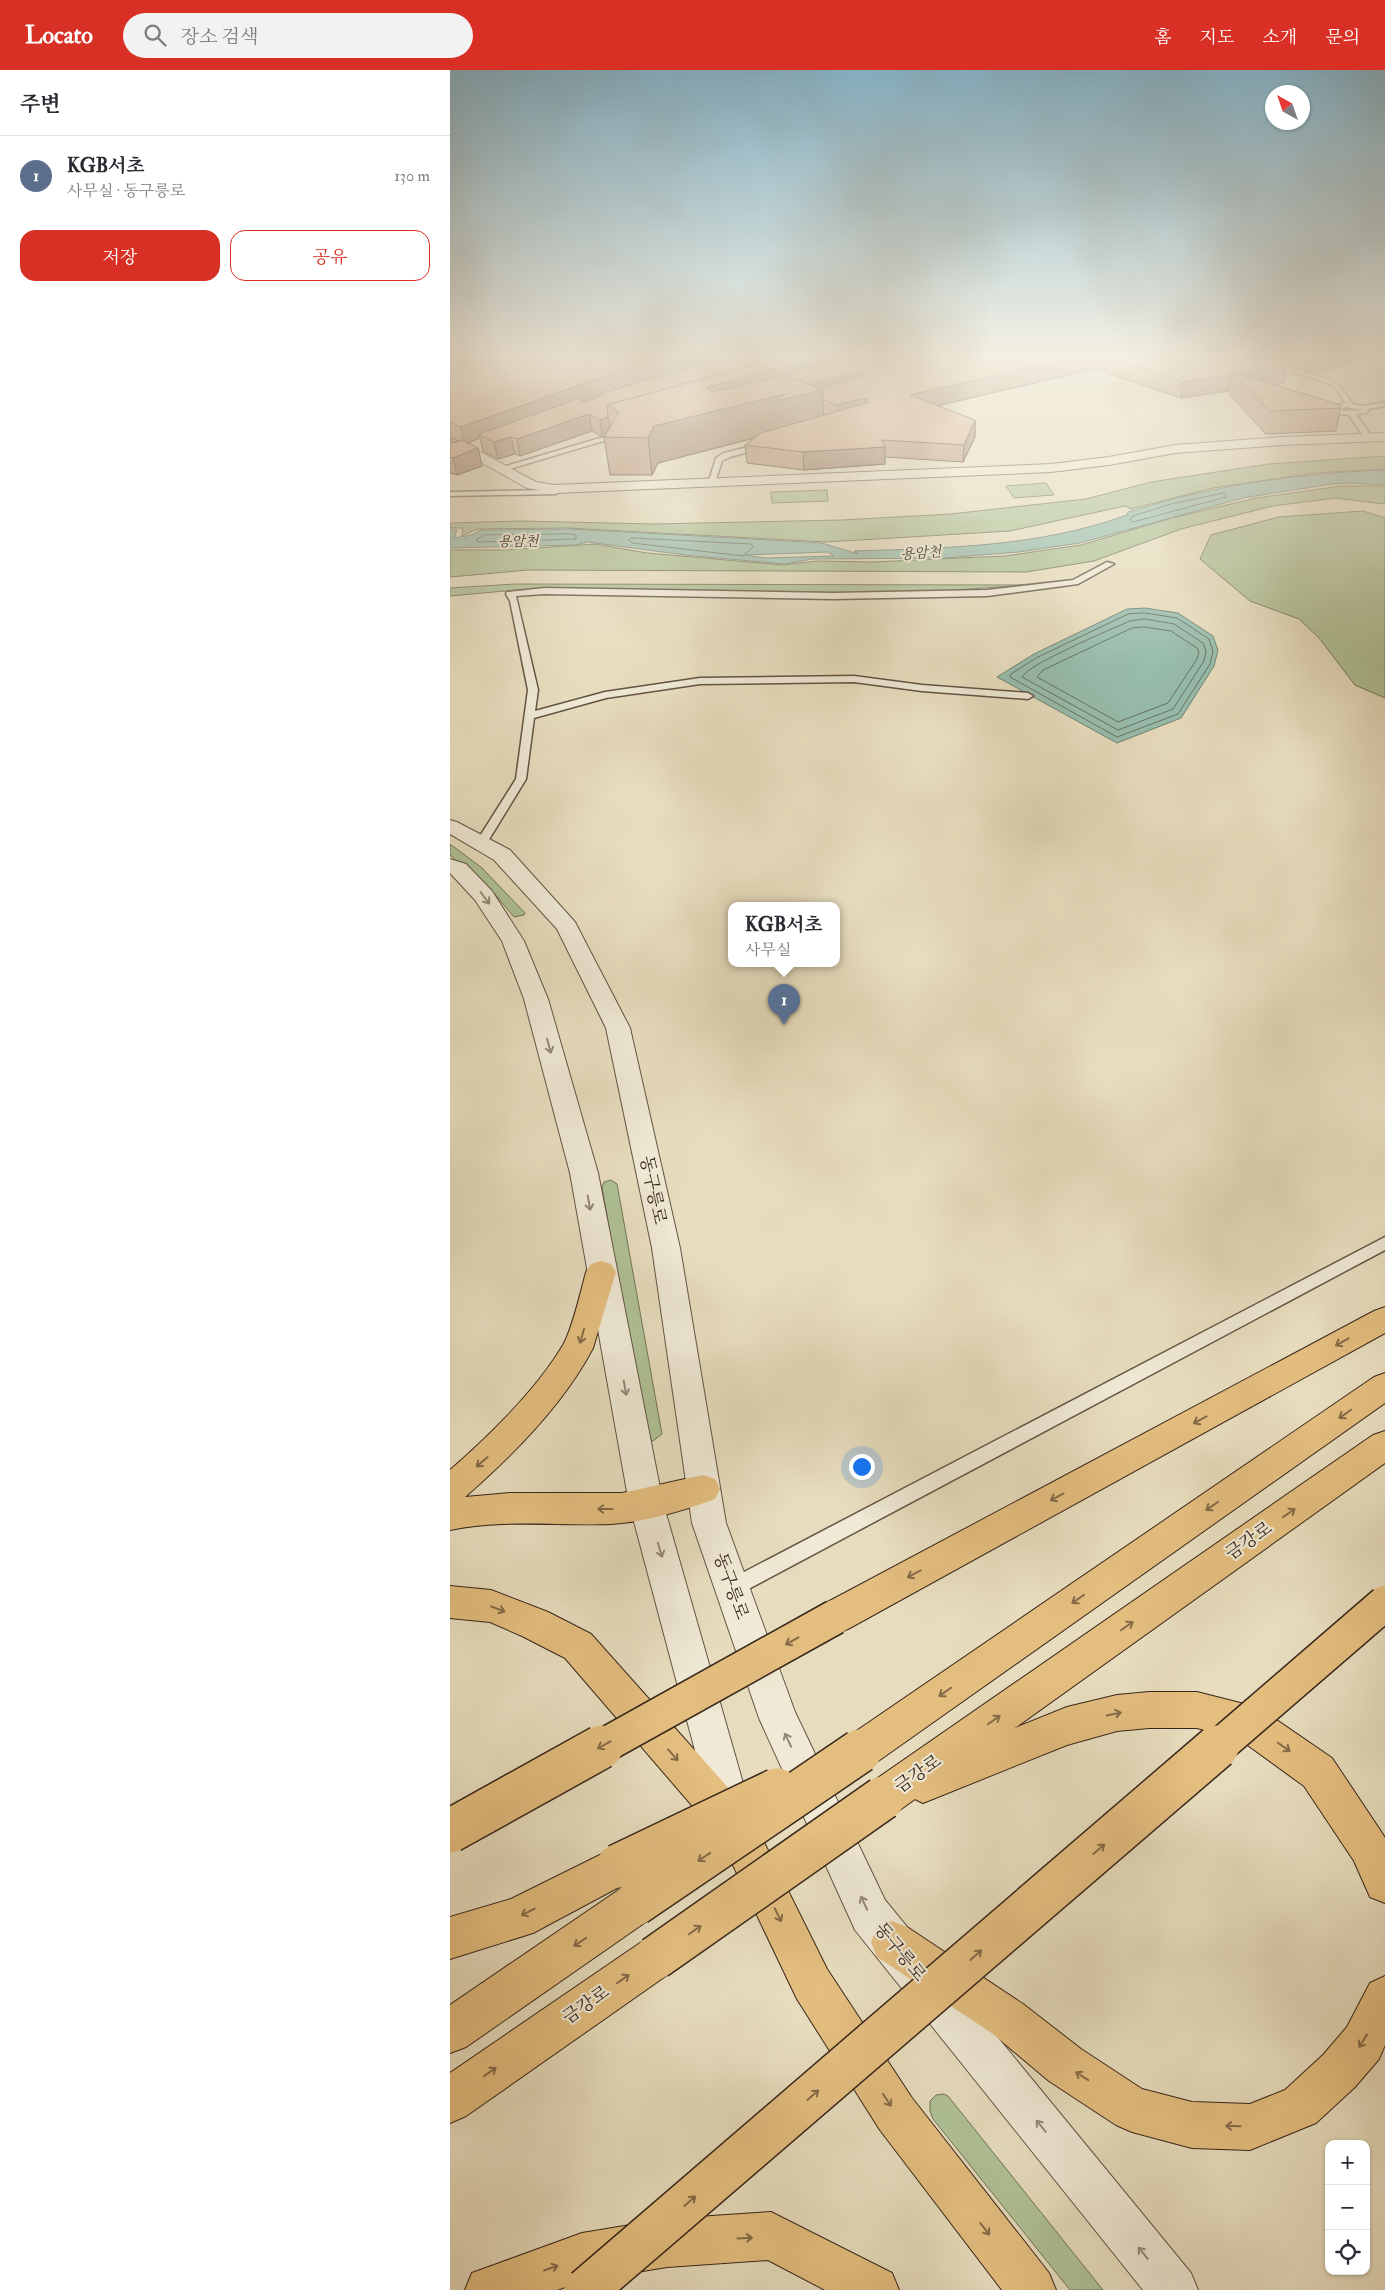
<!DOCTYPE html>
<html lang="ko">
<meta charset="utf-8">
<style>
body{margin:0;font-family:"IM FELL Double Pica","Noto Serif KR",serif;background:#f2f2f3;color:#2b2b33}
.controls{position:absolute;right:15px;bottom:15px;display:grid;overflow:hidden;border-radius:10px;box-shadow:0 1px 4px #0004}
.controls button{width:45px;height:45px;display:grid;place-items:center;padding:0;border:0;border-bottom:1px solid #e1e1e2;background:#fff;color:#2b2b33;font:25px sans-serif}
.compass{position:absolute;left:815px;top:15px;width:45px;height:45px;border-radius:50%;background:#fff;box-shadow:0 1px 4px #0004;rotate:320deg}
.you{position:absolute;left:411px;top:1396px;width:18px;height:18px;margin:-12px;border:4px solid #fff;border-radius:50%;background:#1a73e8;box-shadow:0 0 0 8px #1a73e833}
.badge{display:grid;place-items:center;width:32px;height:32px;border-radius:50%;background:#d93025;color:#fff;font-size:16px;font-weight:700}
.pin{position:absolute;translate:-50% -41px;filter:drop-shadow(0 1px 2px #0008)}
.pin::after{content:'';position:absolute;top:26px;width:18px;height:15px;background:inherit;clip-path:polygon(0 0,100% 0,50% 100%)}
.popup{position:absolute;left:278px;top:832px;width:112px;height:65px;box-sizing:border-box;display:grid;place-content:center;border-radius:10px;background:#fff;filter:drop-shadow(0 1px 4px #0005);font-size:16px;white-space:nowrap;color:#7c7c81}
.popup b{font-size:19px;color:#2b2b33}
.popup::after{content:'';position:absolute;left:50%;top:100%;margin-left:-10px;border:10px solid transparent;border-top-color:#fff}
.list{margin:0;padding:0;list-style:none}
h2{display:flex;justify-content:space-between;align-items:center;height:65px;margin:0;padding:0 20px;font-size:21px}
h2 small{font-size:16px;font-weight:400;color:#7c7c81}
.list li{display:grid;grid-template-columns:32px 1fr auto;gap:15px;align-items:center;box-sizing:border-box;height:80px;padding:0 20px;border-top:1px solid #e1e1e2}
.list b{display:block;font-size:19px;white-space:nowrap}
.list p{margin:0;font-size:16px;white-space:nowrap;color:#7c7c81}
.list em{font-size:16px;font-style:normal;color:#7c7c81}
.actions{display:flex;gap:10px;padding:15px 20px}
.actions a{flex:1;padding:11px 0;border:1px solid #d93025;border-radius:15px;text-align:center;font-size:18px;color:#d93025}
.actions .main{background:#d93025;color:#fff}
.icon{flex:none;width:28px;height:28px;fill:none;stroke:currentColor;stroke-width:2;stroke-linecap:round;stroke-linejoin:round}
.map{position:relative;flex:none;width:935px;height:2220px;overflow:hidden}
header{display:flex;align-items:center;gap:30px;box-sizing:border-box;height:70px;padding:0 25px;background:#d93025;color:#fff}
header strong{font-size:24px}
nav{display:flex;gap:28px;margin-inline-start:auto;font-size:18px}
.search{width:350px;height:45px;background:#f2f2f3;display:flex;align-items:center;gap:12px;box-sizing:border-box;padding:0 18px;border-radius:28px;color:#7c7c81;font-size:19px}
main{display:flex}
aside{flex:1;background:#fff}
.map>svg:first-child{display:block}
.green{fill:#afc296;stroke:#737458}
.water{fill:#97bdad;stroke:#718173;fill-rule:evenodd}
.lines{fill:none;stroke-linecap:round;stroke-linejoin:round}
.shore{stroke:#677264;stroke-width:1}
.service-casing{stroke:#635444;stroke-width:3}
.minor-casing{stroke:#635444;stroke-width:2}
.tertiary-casing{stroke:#635444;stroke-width:2}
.primary-casing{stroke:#37261b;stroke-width:2}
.trunk-casing{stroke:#37261b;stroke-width:2}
.motorway-casing{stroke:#37261b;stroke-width:2}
.service{fill:#efe9d5;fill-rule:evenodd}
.minor{fill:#efe9d5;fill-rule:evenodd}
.tertiary{fill:#efe9d5;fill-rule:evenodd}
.primary{fill:#e4be7f;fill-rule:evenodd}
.trunk{fill:#e4be7f;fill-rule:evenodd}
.motorway{fill:#e4be7f;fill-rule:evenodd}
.trunk-bridge-casing{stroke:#37261b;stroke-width:46;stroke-linecap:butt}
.motorway-bridge-far1-casing{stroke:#37261b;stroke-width:37;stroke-linecap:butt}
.motorway-bridge-casing{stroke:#37261b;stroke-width:46;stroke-linecap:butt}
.trunk-bridge{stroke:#e4be7f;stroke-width:43}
.motorway-bridge-far1{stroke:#e4be7f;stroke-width:34}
.motorway-bridge{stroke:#e4be7f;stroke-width:43}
.wall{fill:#b68c6f;stroke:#37261b;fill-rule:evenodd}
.shaded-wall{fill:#94725a;stroke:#37261b}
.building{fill:#d4a381;stroke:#37261b}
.oneway{stroke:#938878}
.oneway2{stroke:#856a48}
.labels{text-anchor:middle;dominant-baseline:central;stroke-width:4.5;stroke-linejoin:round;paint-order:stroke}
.far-water-label{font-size:14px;font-style:italic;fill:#4f4c40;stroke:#efe9d5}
.near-street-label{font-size:18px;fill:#37261b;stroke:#efe9d5}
</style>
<header>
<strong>Locato</strong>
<div class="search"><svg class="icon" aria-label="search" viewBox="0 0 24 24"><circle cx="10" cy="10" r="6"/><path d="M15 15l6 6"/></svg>장소 검색</div>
<nav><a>홈</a><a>지도</a><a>소개</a><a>문의</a></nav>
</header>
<main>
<aside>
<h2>주변<small></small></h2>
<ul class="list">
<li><span class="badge" style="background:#5c6f8a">1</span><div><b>KGB서초</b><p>사무실 · 동구릉로</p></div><em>130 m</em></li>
</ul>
<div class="actions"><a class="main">저장</a><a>공유</a></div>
</aside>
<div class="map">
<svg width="935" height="2220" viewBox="0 0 935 2220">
<rect width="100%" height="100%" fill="#e7ddbe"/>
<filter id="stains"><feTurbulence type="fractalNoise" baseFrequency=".004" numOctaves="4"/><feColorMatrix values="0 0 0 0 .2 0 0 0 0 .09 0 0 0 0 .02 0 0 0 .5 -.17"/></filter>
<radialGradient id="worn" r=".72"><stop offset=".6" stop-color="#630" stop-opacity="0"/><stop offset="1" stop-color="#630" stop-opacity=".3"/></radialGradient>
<!-- green -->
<g class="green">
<polygon points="935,386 935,399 865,403 763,418 681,439 675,436 560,461 377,472 117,458 27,459 12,466 13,458 0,458 0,453 71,451 203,454 392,450 501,444 636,429 701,412 819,394"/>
<polygon points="596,413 604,425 564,428 556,416"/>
<polygon points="892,416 935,416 935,434 885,428 823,436 731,459 644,491 576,502 78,500 0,507 0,480 56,480 145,474 197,483 333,495 367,491 423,492 555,486 631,475 722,448 806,428"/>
<polygon points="377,420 378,431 322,433 321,422"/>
<polygon points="913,441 935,448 935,628 905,615 869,568 849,549 800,531 750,489 761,465 829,447"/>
<polygon points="65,514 573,515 467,523 66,520 0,526 0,518"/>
<polygon points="0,774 32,798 75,843 74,845 64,847 43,822 0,785"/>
<polygon points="161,1110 167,1114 212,1364 203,1371 196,1368 152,1117 154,1112"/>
<polygon points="494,2024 498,2026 653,2220 620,2220 483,2049 480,2041 480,2031 486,2025"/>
</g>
<!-- water -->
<g class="water">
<path d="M935 400V415L899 413 882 414 793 428 630 473 569 482 495 488 362 489 335 494 235 485 138 472 125 475 0 478V460H7L4 468 22 465 31 460 122 459 372 473 408 484 404 481C497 478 589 477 677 445L678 442 685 440C765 415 851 403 935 400ZM378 482 384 486 315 488 295 485Z"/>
<polygon points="695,538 728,543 763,566 768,580 764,596 731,648 667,673 547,607 584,584 677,539"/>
</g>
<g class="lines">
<!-- shore -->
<g class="shore">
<polygon points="775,423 776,427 683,452 680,450 683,446 721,434"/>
<polygon points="122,464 126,465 126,469 29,472 26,470 33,465"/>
<polygon points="182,468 301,474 303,477 293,486 182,473 179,470"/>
<polygon points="695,543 727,548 759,569 763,581 760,594 728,644 667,667 560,607 561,604 586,588 678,544"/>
<path d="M695 549 724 554 753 573 756 581 754 591 723 639 668 660 572 607C578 594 662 559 680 551Z"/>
<polygon points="694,557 721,561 747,578 749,582 747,589 718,633 668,652 587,607 593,600 682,558"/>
</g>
<!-- service casing -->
<g class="service-casing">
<g id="service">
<path d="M785 284H795L876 309 889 315 903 334 914 336 935 332V336L918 339 917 343 906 344 922 367 915 369 899 345 891 344 884 339V337L895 333 885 317 872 311ZM896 337 912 340 894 341 891 339Z"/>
<polygon points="170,362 177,364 53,401 46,399"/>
<polygon points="314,373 317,373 317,377 280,387 272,391 265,412 258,414 266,388 274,383"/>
<polygon points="101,417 107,417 110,422 106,424 0,426 0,422 101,420"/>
<polygon points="657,492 664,494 628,514 537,526 383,529 94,524 66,526 88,620 85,641 155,622 250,608 404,606 472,615 578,623 583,626 578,629 472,621 404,612 250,614 156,628 84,648 76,709 35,776 31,777 25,774 66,709 78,620 60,531 56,524 57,522 94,518 383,523 537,520 623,510"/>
<polygon points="935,1167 935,1180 289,1524 282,1527 275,1524 272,1518 275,1512"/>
</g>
</g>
<!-- minor casing -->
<g class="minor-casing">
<polygon id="minor" points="935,363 935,371 832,375 725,383 659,395 601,402 104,423 77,418 9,380 11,377 21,377 86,412 104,415 601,394 659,387 725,375 832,367"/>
</g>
<!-- tertiary casing -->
<g class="tertiary-casing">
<g id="tertiary">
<polygon points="0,750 7,752 60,780 125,852 180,958 230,1178 276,1453 345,1642 435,1830 741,2203 748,2220 693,2220 405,1860 309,1648 242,1453 202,1178 156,958 107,859 44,790 0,764"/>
<polygon points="0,789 16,794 42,821 74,871 98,929 148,1103 213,1433 303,1748 297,1762 283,1768 269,1762 263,1748 179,1433 120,1103 74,929 52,871 25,830 0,803"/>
</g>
</g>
<!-- primary casing -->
<g class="primary-casing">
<polygon id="primary" points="284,1734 298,1740 377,1899 462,2028 599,2203 606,2220 552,2220 430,2060 347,1929 270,1768 264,1754 270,1740"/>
</g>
<!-- trunk casing -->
<g class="trunk-casing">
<g id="trunk">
<path d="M151 1191 161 1194 166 1202 143 1278C114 1334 62 1386 15 1427L60 1423H172L253 1405 265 1409 270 1419 265 1429C232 1441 195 1452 161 1454 106 1456 54 1449 0 1460V1400C39 1366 87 1319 113 1275 122 1260 131 1221 136 1202L141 1194Z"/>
<polygon points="935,1303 935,1333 424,1694 410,1700 396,1694 391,1681 396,1668 924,1307"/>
<polygon points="935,1361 935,1393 565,1658 617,1637 667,1625 699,1622 747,1622 802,1636 815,1642 882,1688 932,1763 935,1768 935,1833 920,1827 904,1791 854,1716 792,1671 747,1658 699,1658 667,1661 617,1675 473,1733 465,1729 447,1742 433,1748 419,1742 413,1728 419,1714 923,1365"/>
<polygon points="0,1516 41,1520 98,1542 141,1564 298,1740 304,1754 298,1768 284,1774 270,1768 115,1588 72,1566 40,1552 0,1548"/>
<polygon points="168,1776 182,1782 188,1796 182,1810 83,1863 0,1889 0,1847 61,1829"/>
<polygon points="185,1813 200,1819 206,1834 200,1849 16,1977 0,1983 0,1935 170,1819"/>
<polygon points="442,1851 457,1857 573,1934 631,1979 692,2019 742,2032 800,2034 835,2020 873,1985 897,1957 920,1913 935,1906 935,1975 929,1989 905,2017 866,2053 800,2080 742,2078 682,2062 666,2055 599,2011 543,1964 427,1887 421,1872 427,1857"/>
<polygon points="205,1867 220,1873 226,1888 220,1903 16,2046 0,2053 0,2003 190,1873"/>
<polygon points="321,2142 442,2203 449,2220 375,2220 318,2190 217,2197 132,2211 107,2220 15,2220 22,2203 132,2163 217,2149"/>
</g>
</g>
<!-- motorway casing -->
<g class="motorway-casing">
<polygon id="motorway" points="935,1237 935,1263 398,1559 385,1564 372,1559 367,1547 372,1535 924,1241"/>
</g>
<!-- service -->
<use href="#service" class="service"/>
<!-- minor -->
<use href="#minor" class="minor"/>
<!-- tertiary -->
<use href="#tertiary" class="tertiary"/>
<!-- primary -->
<use href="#primary" class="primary"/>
<!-- trunk -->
<use href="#trunk" class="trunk"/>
<!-- motorway -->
<use href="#motorway" class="motorway"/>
<!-- trunk-bridge casing -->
<g class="trunk-bridge-casing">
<g id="trunk-bridge">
<polyline points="168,1796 327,1720"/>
<polyline points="185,1834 410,1681"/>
<polyline points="205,1888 433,1728"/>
</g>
</g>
<!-- motorway-bridge-far1 casing -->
<g class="motorway-bridge-far1-casing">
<g id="motorway-bridge-far1">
<polyline points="148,1679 385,1547"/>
<polyline points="766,1679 935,1533"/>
</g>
</g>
<!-- motorway-bridge casing -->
<g class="motorway-bridge-casing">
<g id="motorway-bridge">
<polyline points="0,1761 151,1677"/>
<polyline points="136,2220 767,1677"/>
</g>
</g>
<!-- trunk-bridge -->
<use href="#trunk-bridge" class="trunk-bridge"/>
<!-- motorway-bridge-far1 -->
<use href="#motorway-bridge-far1" class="motorway-bridge-far1"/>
<!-- motorway-bridge -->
<use href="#motorway-bridge" class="motorway-bridge"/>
</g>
<!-- wall -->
<path class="wall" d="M0 284 43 285 46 284H930L866 304 830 292 836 297 834 313 823 315 891 335 886 361 816 364 779 324V321L731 328 644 299 487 336 525 350V367L513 392 435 387V394L354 400 297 393 295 375 305 368 208 393 202 405H160L154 367 155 366 152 367 142 361 70 386 65 384 48 389 33 381 30 368 18 373 28 378 32 396 7 405 0 403ZM225 291 231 292 226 294ZM196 308V311L159 322ZM155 323 138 332 133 331ZM1 368 8 371 2 372Z"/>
<!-- shaded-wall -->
<g class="shaded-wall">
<polygon points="16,284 43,284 44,290 0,307 0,290"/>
<polygon points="218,284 225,284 226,297 272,284 329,284 197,321 196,308 133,331 139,344 142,361 70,386 67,369 133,346 29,364 30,368 14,374 11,357"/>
<polygon points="236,284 256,284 237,293"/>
<polygon points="385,284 440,284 345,319 412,300 412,315 373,327 374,356 327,362 208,393 202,405 198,368 204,356 257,319 258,317"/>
<polygon points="640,284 645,284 644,299 460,342 460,325"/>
<polygon points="883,284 930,284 866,304 869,288"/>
<polygon points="836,297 834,313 798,318 784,304"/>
<polygon points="782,305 779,321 731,328 733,312"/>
<polygon points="415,328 416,344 387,352 387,335"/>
<polygon points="158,347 161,364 152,367 150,350"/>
<polygon points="525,350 525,367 513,392 514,375"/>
<polygon points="61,367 65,384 48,389 44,372"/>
<polygon points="435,377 435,394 354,400 353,382"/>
<polygon points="28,378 32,396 7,405 3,388"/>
</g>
<!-- building -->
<g class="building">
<polygon points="0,284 16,284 0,290"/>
<polygon points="46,284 218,284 11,357 0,352 0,302"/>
<polygon points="250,284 272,284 195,305 240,289"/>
<polygon points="293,284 385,284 322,302 322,300 307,294 157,335 158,347 150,350 139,344 67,369 61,367 44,372 29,364 133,327 131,331 138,332 156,322"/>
<polygon points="409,284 640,284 460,325 525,350 514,375 432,370 435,377 353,382 295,375 311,363 420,332 415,328 387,335 373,330 373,320 370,319 413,306 415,303 412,300 360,315 336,305"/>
<polygon points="648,284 823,284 836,297 788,304 782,302 782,305 733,312"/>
<polygon points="857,284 883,284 869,288"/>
<polygon points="307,294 322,300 258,317 257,319 263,322 335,305 373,320 325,331 335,324 204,356 198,368 154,367 169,342 157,335"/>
<polygon points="782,302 891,335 891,338 820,341"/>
<polygon points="12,370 28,378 3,388 0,387 0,371 3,373"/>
</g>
<!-- one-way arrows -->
<defs><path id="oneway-shaft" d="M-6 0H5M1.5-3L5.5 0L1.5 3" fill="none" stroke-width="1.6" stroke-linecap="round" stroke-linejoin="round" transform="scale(1.25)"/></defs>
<g class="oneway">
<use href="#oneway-shaft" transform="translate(35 828) rotate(53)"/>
<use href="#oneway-shaft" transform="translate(99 976) rotate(75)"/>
<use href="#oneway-shaft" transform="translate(139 1133) rotate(80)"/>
<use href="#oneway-shaft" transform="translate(175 1318) rotate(80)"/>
<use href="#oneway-shaft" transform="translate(210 1480) rotate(73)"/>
<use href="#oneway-shaft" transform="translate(338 1670) rotate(-115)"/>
<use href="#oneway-shaft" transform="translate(414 1833) rotate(-115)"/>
<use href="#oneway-shaft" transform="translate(591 2056) rotate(-129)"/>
<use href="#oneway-shaft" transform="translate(693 2183) rotate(-129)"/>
</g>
<g class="oneway2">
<use href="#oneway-shaft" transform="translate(132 1266) rotate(106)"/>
<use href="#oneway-shaft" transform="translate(892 1272) rotate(151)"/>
<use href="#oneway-shaft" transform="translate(895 1344) rotate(145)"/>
<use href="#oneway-shaft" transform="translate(750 1350) rotate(152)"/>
<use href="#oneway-shaft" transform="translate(32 1392) rotate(139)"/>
<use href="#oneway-shaft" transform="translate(607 1427) rotate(152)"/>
<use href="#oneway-shaft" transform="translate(762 1436) rotate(145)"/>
<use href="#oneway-shaft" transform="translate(155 1439) rotate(-180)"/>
<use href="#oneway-shaft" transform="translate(839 1443) rotate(-35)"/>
<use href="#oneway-shaft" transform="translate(464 1504) rotate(152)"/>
<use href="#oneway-shaft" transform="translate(628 1529) rotate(145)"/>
<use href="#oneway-shaft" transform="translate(48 1539) rotate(21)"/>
<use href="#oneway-shaft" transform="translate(677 1556) rotate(-35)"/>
<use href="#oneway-shaft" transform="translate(342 1571) rotate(151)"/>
<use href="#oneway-shaft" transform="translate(495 1622) rotate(145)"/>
<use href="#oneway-shaft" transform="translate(664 1644) rotate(-12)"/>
<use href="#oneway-shaft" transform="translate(544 1650) rotate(-35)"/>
<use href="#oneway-shaft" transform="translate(154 1675) rotate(151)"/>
<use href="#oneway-shaft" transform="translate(834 1677) rotate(35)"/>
<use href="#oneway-shaft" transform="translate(223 1685) rotate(48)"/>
<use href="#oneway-shaft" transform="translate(649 1779) rotate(-41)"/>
<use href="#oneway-shaft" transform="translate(254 1787) rotate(146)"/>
<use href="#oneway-shaft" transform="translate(78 1842) rotate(153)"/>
<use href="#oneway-shaft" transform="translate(328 1845) rotate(64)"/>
<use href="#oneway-shaft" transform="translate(245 1860) rotate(-35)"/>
<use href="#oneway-shaft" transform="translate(130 1872) rotate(146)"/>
<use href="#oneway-shaft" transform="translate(526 1885) rotate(-41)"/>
<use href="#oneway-shaft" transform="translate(173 1909) rotate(-35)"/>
<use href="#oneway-shaft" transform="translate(913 1971) rotate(122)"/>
<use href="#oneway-shaft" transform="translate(40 2002) rotate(-35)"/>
<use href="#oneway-shaft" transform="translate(632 2006) rotate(-147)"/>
<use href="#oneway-shaft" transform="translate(363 2025) rotate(-41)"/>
<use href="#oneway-shaft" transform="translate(437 2030) rotate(57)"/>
<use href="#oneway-shaft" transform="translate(783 2056) rotate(-178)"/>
<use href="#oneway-shaft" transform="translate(240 2131) rotate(-41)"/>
<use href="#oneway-shaft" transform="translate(535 2159) rotate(52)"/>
<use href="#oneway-shaft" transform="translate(295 2168) rotate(-3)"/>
<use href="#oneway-shaft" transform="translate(101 2198) rotate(-19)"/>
</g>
<!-- sky -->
<linearGradient id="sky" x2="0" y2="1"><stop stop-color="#87b8d0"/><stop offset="0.48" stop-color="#f4f0e2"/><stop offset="1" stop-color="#f4f0e2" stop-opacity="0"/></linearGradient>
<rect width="935" height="595" fill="url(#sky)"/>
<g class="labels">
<!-- far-water labels -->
<g class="far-water-label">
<text x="68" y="471">용암천</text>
<text transform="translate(471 483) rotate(-4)">용암천</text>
</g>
<!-- near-street labels -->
<g class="near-street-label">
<text transform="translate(203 1120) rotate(78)">동구릉로</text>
<text transform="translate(799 1471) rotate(-35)">금강로</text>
<text transform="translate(281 1516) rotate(70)">동구릉로</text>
<text transform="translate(468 1704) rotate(-35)">금강로</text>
<text transform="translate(450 1882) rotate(51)">동구릉로</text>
<text transform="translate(136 1935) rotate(-35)">금강로</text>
</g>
</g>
<rect width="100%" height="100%" filter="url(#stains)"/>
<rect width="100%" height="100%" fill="url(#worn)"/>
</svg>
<div class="controls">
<button>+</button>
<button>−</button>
<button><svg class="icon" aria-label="locate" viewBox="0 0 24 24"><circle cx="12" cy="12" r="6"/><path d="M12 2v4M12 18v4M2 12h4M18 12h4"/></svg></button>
</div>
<svg class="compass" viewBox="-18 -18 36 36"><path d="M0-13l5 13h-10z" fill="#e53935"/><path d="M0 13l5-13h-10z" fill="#7c7c81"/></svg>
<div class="you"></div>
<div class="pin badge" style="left:334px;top:955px;background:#5c6f8a">1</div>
<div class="popup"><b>KGB서초</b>사무실</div>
</div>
</main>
